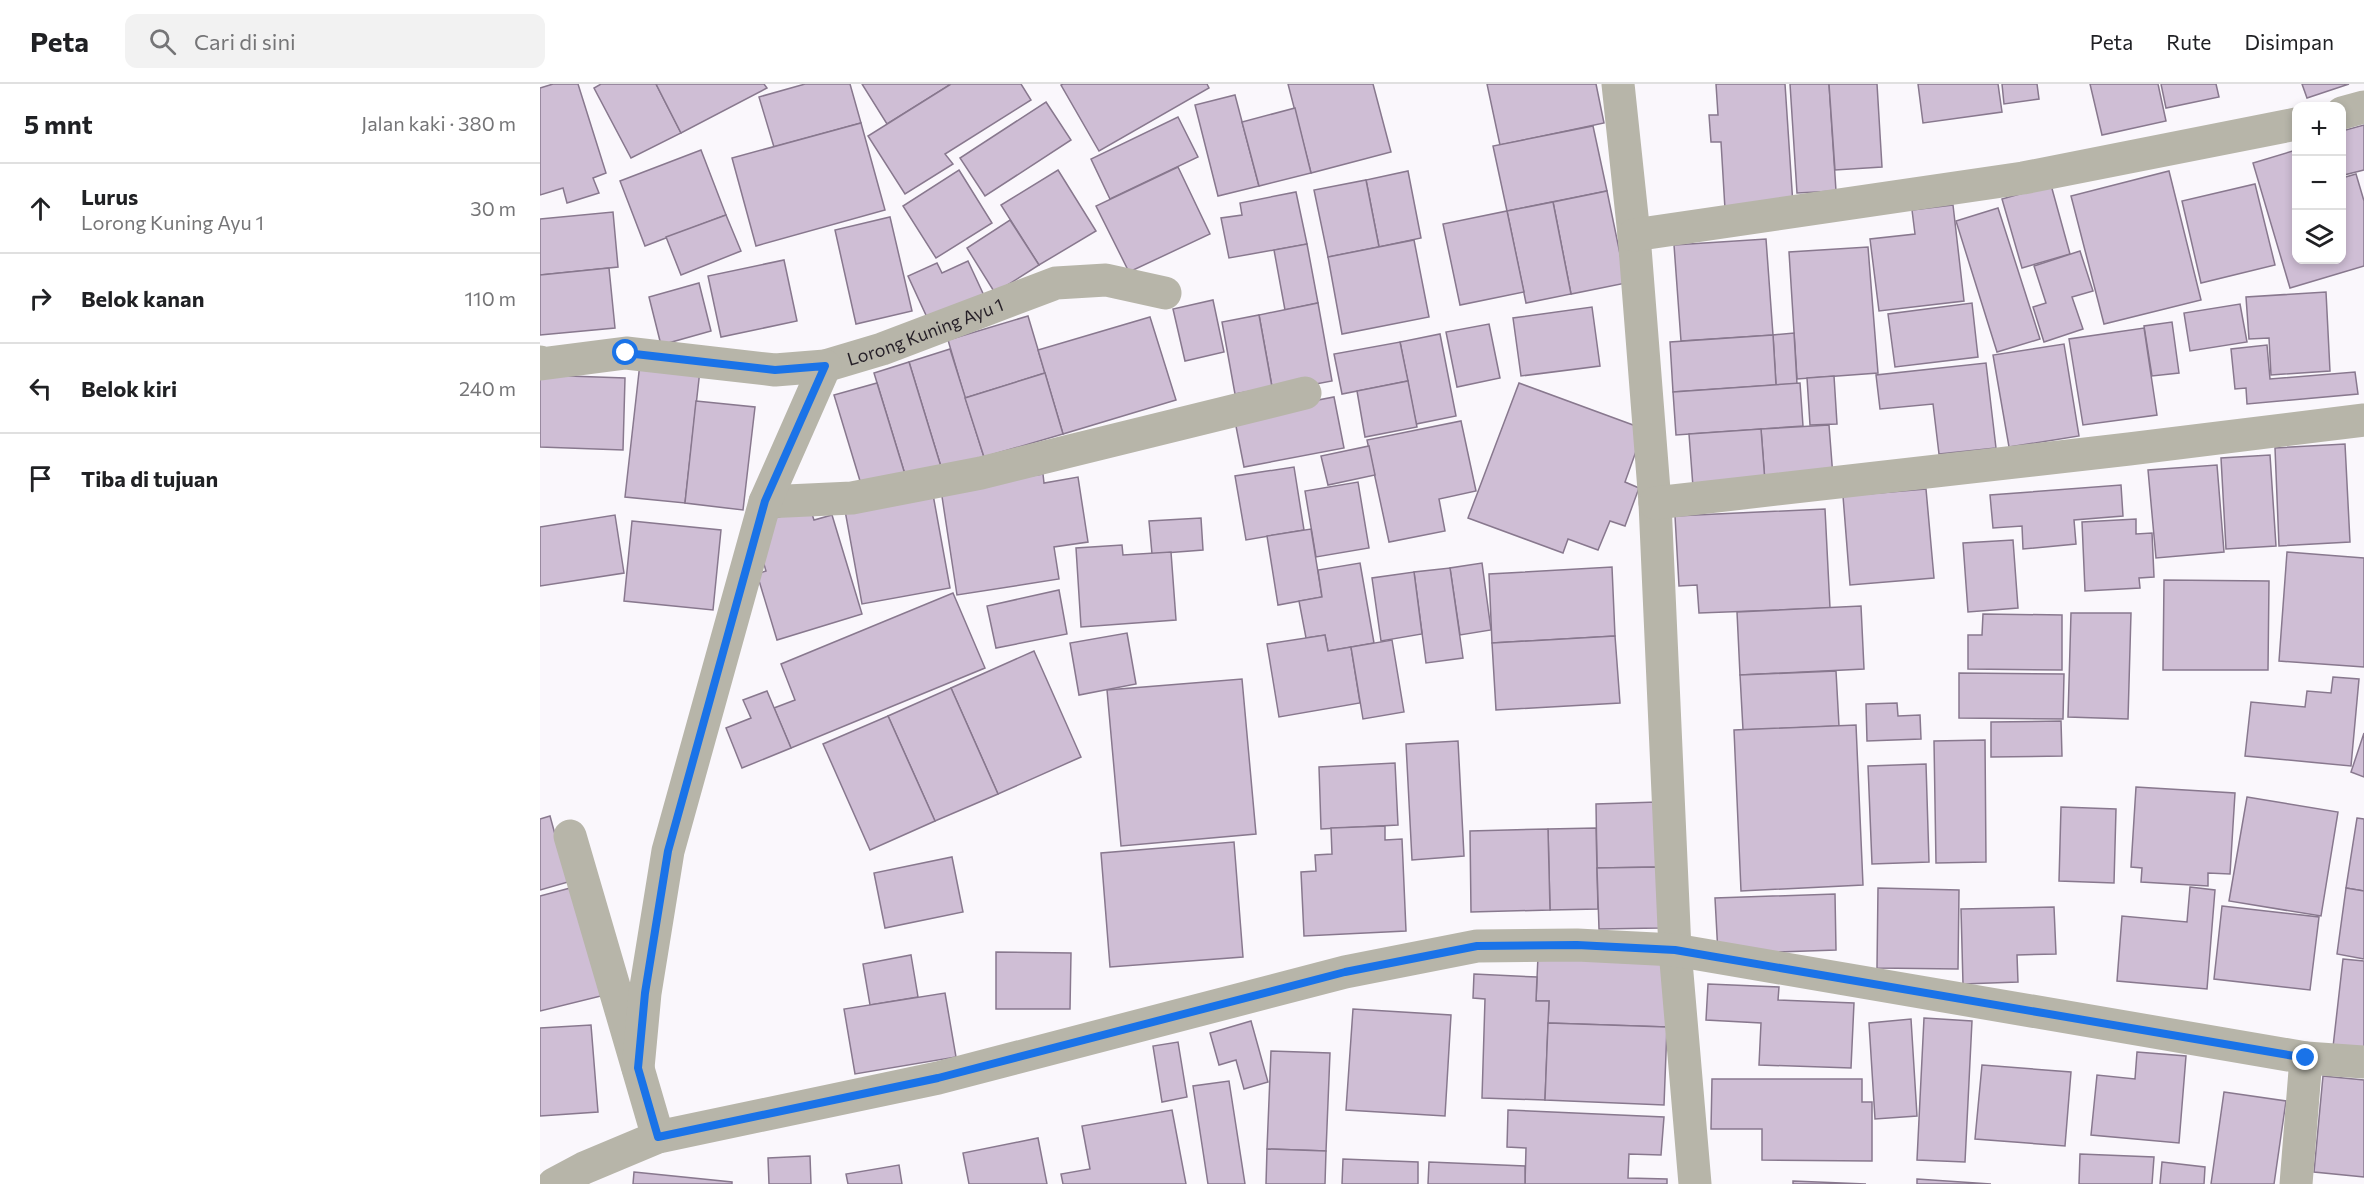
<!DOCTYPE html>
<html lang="id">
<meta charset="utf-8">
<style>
body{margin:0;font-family:Commissioner,sans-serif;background:#f2f2f2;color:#202124}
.controls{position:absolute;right:18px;top:18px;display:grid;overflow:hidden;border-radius:12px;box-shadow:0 3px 9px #0003}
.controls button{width:54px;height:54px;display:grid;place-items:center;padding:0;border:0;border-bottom:2px solid #e0e0e0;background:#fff;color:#202124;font:30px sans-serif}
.stop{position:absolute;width:18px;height:18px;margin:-14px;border:4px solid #1a73e8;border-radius:50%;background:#fff}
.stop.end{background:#1a73e8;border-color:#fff;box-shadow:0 2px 6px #0008}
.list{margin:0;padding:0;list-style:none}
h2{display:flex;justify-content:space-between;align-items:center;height:78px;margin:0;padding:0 24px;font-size:26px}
h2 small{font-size:20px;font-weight:400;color:#757577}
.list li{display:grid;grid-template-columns:39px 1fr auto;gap:18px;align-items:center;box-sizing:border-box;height:90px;padding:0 24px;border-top:2px solid #e0e0e0}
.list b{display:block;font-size:22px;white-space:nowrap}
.list p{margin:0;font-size:20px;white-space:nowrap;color:#757577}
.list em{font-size:20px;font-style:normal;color:#757577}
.icon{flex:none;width:33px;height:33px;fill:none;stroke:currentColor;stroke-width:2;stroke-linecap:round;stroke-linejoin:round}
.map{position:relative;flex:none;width:1824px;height:1100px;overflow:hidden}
header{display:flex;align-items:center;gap:36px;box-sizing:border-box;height:84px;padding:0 30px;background:#fff;border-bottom:2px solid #e0e0e0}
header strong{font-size:28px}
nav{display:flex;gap:33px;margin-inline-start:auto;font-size:21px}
.search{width:420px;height:54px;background:#f2f2f2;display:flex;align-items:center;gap:15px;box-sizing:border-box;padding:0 21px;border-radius:12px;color:#757577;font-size:22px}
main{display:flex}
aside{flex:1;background:#fff}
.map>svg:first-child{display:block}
.building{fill:#cfbed5;stroke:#88788e;stroke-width:1.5}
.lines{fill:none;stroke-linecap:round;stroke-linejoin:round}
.minor{stroke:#b7b5a9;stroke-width:33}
.route{stroke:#1a73e8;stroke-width:8}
.labels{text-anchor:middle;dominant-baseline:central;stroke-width:6;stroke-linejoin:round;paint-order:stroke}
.street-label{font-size:18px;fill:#251f27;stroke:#faf7fc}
</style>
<header>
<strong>Peta</strong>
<div class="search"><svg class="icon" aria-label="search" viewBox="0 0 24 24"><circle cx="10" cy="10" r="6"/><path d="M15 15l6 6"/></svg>Cari di sini</div>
<nav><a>Peta</a><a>Rute</a><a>Disimpan</a></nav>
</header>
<main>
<aside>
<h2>5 mnt<small>Jalan kaki · 380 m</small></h2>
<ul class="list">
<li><svg class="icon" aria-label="ahead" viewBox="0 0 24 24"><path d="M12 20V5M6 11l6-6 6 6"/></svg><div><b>Lurus</b><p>Lorong Kuning Ayu 1</p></div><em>30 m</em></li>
<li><svg class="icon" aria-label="right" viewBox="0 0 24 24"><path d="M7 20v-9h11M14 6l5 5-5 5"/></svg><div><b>Belok kanan</b></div><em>110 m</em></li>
<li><svg class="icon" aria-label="left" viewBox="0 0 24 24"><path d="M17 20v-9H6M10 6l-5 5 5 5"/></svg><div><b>Belok kiri</b></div><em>240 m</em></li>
<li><svg class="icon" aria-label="arrive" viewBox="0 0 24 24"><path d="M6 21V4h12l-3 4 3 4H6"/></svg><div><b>Tiba di tujuan</b></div></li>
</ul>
</aside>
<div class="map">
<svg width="1824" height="1100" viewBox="0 0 1824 1100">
<rect width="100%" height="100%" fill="#faf7fc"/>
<!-- building -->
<g class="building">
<polygon points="13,0 38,0 66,89 53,94 59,109 27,119 23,104 0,111 0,4"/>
<polygon points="61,0 116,0 141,49 91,74 54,4"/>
<polygon points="116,0 224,0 227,4 141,49"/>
<polygon points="265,0 310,0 321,39 234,63 219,13"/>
<polygon points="322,0 411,0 347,40"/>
<polygon points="411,0 481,0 491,16 405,70 413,80 365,110 328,52"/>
<polygon points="523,0 667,0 669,4 559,67 521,1"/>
<polygon points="748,0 833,0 851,68 771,89"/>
<polygon points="947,0 1056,0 1064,39 960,61"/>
<polygon points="1176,0 1245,0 1253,121 1185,125 1181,58 1171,58 1169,31 1178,31"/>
<polygon points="1250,0 1289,0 1296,107 1257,109"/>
<polygon points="1289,0 1337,0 1342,83 1295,86"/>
<polygon points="1378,0 1458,0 1462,28 1383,39"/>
<polygon points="1462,0 1497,0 1499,15 1464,20"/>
<polygon points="1550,0 1618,0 1626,37 1562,51"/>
<polygon points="1621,0 1676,0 1679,13 1626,24"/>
<polygon points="1762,0 1809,0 1767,14"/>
<polygon points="695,11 719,102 678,112 655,21"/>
<polygon points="506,18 531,56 445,112 420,74"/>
<polygon points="755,24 771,89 719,102 702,38"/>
<polygon points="638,33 658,73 570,115 551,75"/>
<polygon points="321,39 345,126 216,162 192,74"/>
<polygon points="1824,41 1824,86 1804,91 1802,80 1802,47"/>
<polygon points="1053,42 1067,107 967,127 953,62"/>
<polygon points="161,66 186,131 105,162 80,97"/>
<polygon points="1756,66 1756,176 1802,176 1802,94 1816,90 1824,117 1824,182 1750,204 1713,79"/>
<polygon points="638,83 670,150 589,188 556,122"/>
<polygon points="419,86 452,139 396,174 363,122"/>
<polygon points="518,86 556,147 499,181 461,121"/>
<polygon points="868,87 881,154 839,163 826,96"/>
<polygon points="1629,87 1661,216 1564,240 1531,112"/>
<polygon points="826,96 839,163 788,173 774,106"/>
<polygon points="1715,100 1735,181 1661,199 1642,117"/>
<polygon points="1511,101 1530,170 1482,184 1462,115"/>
<polygon points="1067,107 1086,199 1031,210 1013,118"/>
<polygon points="756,108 767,160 689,174 681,134 702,131 700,119"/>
<polygon points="1013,118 1031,210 986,219 967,127"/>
<polygon points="1413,121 1424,217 1339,227 1330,155 1375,150 1372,126"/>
<polygon points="1458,124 1500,255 1457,268 1416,137"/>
<polygon points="967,127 984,208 920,221 903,140"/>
<polygon points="73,128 78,183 0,191 0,135"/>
<polygon points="186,131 201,167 141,191 126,153"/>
<polygon points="350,133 372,227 316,240 295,146"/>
<polygon points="470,136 499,181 455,209 427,164"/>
<polygon points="1226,155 1233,251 1141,257 1134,161"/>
<polygon points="874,156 889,233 802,250 788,173"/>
<polygon points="767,160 778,219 745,226 734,166"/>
<polygon points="1328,163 1338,289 1257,295 1249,168"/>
<polygon points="1540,167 1553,207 1532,213 1543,245 1504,258 1493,223 1506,219 1494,182"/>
<polygon points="244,176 257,237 181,253 168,192"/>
<polygon points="428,177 446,216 391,242 368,192 397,179 402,189"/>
<polygon points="69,184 75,244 0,251 0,191"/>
<polygon points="159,199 171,247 121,261 109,213"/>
<polygon points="1786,208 1790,287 1731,291 1729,254 1709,255 1706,213"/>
<polygon points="673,216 684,268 645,277 633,225"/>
<polygon points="778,219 792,297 733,308 719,231"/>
<polygon points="1432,219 1438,273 1355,283 1348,230"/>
<polygon points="1700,220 1707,258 1650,267 1644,229"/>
<polygon points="1052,223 1060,282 981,292 973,234"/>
<polygon points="719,231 732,303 695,310 682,238"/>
<polygon points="488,232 505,289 425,314 408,256"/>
<polygon points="610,233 636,316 523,350 498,266"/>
<polygon points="1632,238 1639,289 1612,292 1604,242"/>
<polygon points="949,240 960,294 917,303 906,248"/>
<polygon points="1604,244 1617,331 1543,341 1529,255"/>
<polygon points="1254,249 1257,300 1236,301 1233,251"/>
<polygon points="900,250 916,332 876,340 860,258"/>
<polygon points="1233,251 1236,301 1133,308 1130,258"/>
<polygon points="860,258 868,297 802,310 794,270"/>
<polygon points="1524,260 1539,352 1469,363 1453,271"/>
<polygon points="1727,261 1730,295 1815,288 1818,310 1707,320 1706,304 1695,305 1691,265"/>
<polygon points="410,265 444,373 402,386 369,278"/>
<polygon points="369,278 402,386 367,397 334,289"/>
<polygon points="100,279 160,286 145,419 85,413"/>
<polygon points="1446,279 1456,364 1399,370 1393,320 1340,325 1336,291"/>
<polygon points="505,289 523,350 444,373 425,314"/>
<polygon points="0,291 85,294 83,366 0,363"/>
<polygon points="1294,292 1297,340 1270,341 1267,294"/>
<polygon points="868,297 877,343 825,353 817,307"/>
<polygon points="337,299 367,397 324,410 294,311"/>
<polygon points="979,299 1104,345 1085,398 1099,404 1085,442 1070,437 1058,466 1028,455 1023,469 928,434"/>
<polygon points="1260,299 1263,342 1136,351 1133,308"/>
<polygon points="794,313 804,364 704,383 694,332"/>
<polygon points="156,317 215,323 203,426 145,419"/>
<polygon points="921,337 936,407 899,415 905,447 849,458 827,356"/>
<polygon points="1289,341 1293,393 1225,398 1221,345"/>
<polygon points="1221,345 1225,398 1153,403 1149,350"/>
<polygon points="1805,360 1810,458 1739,462 1735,364"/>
<polygon points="829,362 835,391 788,401 781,372"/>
<polygon points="1730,371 1736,462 1686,465 1681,374"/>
<polygon points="1677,381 1684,468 1616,474 1608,386"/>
<polygon points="754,383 764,446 706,456 695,392"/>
<polygon points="503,390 504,399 538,393 548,458 514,463 519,495 417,511 401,406"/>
<polygon points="818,398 829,464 776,473 765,407"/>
<polygon points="1581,401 1583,432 1534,436 1536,460 1483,465 1482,442 1453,444 1450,411"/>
<polygon points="392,405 410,504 322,520 304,421"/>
<polygon points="1386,405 1394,494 1310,501 1303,412"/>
<polygon points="270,424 274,436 292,431 322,530 237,556 217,490 226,487 216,453 221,438"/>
<polygon points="1285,425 1290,524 1159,529 1157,501 1139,502 1135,432"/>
<polygon points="75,431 84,489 0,502 0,443"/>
<polygon points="661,434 663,466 612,470 609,437"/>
<polygon points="1596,435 1596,450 1612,449 1614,493 1599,494 1600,504 1545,507 1542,438"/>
<polygon points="92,437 181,446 173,526 84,517"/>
<polygon points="771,445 782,513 738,521 727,452"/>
<polygon points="1473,456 1478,524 1428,528 1423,459"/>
<polygon points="582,461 583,471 631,468 636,536 541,543 536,464"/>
<polygon points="1747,468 1824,474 1824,583 1739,577"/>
<polygon points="820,479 834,559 788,567 785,551 766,554 759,517 782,513 778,486"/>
<polygon points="942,479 951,546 920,551 910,484"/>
<polygon points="1072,483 1075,552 952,559 949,490"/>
<polygon points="910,484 923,574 886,579 874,488"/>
<polygon points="874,488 882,550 841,557 832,494"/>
<polygon points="1624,496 1729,497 1728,586 1623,586"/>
<polygon points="519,506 527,550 456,564 447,522"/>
<polygon points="413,509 445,584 251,664 234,624 255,616 241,580"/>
<polygon points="1321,522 1324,585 1200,591 1197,528"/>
<polygon points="1531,529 1591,529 1588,635 1528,633"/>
<polygon points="1443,530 1522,531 1522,586 1428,585 1428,551 1442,551"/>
<polygon points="587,549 596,600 539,611 530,559"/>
<polygon points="785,551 788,567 811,563 820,619 739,633 727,560"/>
<polygon points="1075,552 1080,619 956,626 952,559"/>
<polygon points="852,556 864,628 823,635 811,563"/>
<polygon points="494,567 541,673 458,710 411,604"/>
<polygon points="1296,587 1299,642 1203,646 1200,591"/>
<polygon points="1419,589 1524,590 1523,635 1419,634"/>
<polygon points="1793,593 1819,595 1811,682 1705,672 1711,618 1765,623 1767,607 1791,609"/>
<polygon points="702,595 716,750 581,762 567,606"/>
<polygon points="411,604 458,710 395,737 348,632"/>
<polygon points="227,607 251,664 202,684 186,644 211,634 203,616"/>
<polygon points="1357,619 1358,632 1380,631 1381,655 1327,657 1326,620"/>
<polygon points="348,632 395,737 330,766 283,660"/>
<polygon points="1521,637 1522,672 1451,673 1451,638"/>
<polygon points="1316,641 1323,801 1201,807 1194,646"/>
<polygon points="1824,649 1824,693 1811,688"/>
<polygon points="1445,656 1446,778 1396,779 1394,657"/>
<polygon points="918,657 924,772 872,776 866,660"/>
<polygon points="855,679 858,741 781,745 779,683"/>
<polygon points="1386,680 1389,778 1332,780 1328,682"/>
<polygon points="1596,703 1695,709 1690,790 1668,789 1668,802 1601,798 1602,784 1591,783"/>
<polygon points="1707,713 1798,728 1781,832 1689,817"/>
<polygon points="1117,718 1118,783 1057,784 1056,720"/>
<polygon points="1521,723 1576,725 1574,799 1519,797"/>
<polygon points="10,732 28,798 0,806 0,735"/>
<polygon points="1817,734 1824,735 1824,807 1806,804"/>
<polygon points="845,742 845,756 862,755 866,847 764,852 761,788 776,787 775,771 792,770 791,744"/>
<polygon points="1056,744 1058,825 1010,826 1008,745"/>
<polygon points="1008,745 1010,826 931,828 930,747"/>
<polygon points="694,758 703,873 570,883 561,769"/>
<polygon points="412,773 423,828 345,844 334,789"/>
<polygon points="1118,783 1119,844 1059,845 1057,784"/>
<polygon points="34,803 61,912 0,927 0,812"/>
<polygon points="1650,803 1675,806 1667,905 1577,897 1582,832 1647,838"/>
<polygon points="1338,804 1419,806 1418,885 1337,884"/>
<polygon points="1806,804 1824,807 1824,875 1797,870"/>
<polygon points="1295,810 1296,866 1178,870 1175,814"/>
<polygon points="1682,822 1779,833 1770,906 1674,895"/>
<polygon points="1514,823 1516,870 1477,871 1478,898 1423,900 1421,825"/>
<polygon points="456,868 531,869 530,925 456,925"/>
<polygon points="371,871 378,913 330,921 323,880"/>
<polygon points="998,872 1130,877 1127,943 1008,939 1009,917 996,917"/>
<polygon points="1803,875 1824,877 1824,966 1793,963"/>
<polygon points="934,890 997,893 996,917 1009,917 1005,1016 942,1014 945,915 933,914"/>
<polygon points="1168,900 1239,903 1238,916 1314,919 1311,984 1219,981 1221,939 1166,936"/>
<polygon points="405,909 416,973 315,990 304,925"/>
<polygon points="813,925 911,931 905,1032 806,1026"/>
<polygon points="1384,934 1432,937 1425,1078 1377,1076"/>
<polygon points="1371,935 1377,1032 1335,1035 1329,939"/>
<polygon points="711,937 728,998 704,1005 696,976 679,981 670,949"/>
<polygon points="1008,939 1127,943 1124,1021 1005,1016"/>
<polygon points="51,941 58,1028 0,1032 0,944"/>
<polygon points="638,958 647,1013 622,1018 613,962"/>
<polygon points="731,967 790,969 786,1067 727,1065"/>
<polygon points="1597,968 1646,972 1639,1059 1551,1051 1557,991 1595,995"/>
<polygon points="1442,981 1531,988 1525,1062 1435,1055"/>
<polygon points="1783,992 1824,996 1824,1093 1774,1088"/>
<polygon points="1172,995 1322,995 1322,1018 1332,1018 1332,1077 1222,1076 1222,1045 1171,1045"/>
<polygon points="689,997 705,1100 668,1100 653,1002"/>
<polygon points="1684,1008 1746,1017 1734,1100 1671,1100"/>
<polygon points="632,1026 646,1100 523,1100 521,1090 550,1085 542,1042"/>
<polygon points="968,1026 1124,1033 1121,1071 1089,1070 1088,1094 1127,1095 1127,1100 985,1100 986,1064 967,1063"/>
<polygon points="498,1054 507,1100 429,1100 423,1069"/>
<polygon points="727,1065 786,1067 785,1100 726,1100"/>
<polygon points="1540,1070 1614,1073 1612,1100 1539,1100"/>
<polygon points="270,1072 271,1100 229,1100 228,1074"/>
<polygon points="803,1075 878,1078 878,1100 802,1100"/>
<polygon points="889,1078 985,1082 985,1100 888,1100"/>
<polygon points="1622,1078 1665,1083 1664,1100 1620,1100"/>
<polygon points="359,1081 362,1100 308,1100 306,1090"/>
<polygon points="94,1088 192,1098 192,1100 93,1100"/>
<polygon points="1377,1095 1451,1100 1377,1100"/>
<polygon points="1253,1097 1326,1100 1253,1100"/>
</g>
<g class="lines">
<!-- minor -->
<g class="minor">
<polyline points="1078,0 1094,151 1115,419 1135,866 1155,1100"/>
<polyline points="1802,29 1824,23"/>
<polyline points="1094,151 1483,94 1756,40"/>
<path id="s1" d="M0 278 1 280 86 269 235 286 285 282 342 265 516 199 566 196 625 209"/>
<polyline points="225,418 312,414 441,389 765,309"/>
<polyline points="1115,419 1589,365 1824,336"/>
<polyline points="30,752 118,1053"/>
<polyline points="98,984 105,909 128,767 225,418 285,282"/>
<polyline points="14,1100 44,1084 118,1053 398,994 805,888 937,862 1037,861 1135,866 1766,974 1824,978"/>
<polyline points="1756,1100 1766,974"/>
</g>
</g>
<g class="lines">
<!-- route -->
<polyline class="route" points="86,269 235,286 285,282 225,417 128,767 105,909 98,984 118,1053 398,994 805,888 937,862 1037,861 1135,866 1766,974"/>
</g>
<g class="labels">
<!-- street labels -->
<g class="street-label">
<text stroke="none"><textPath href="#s1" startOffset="394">Lorong Kuning Ayu 1</textPath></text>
</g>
</g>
</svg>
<div class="controls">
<button>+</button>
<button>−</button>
<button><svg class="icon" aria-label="layers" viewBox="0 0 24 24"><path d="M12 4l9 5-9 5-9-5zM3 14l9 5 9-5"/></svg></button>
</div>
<div class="stop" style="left:86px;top:269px"></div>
<div class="stop end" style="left:1766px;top:974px"></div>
</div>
</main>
